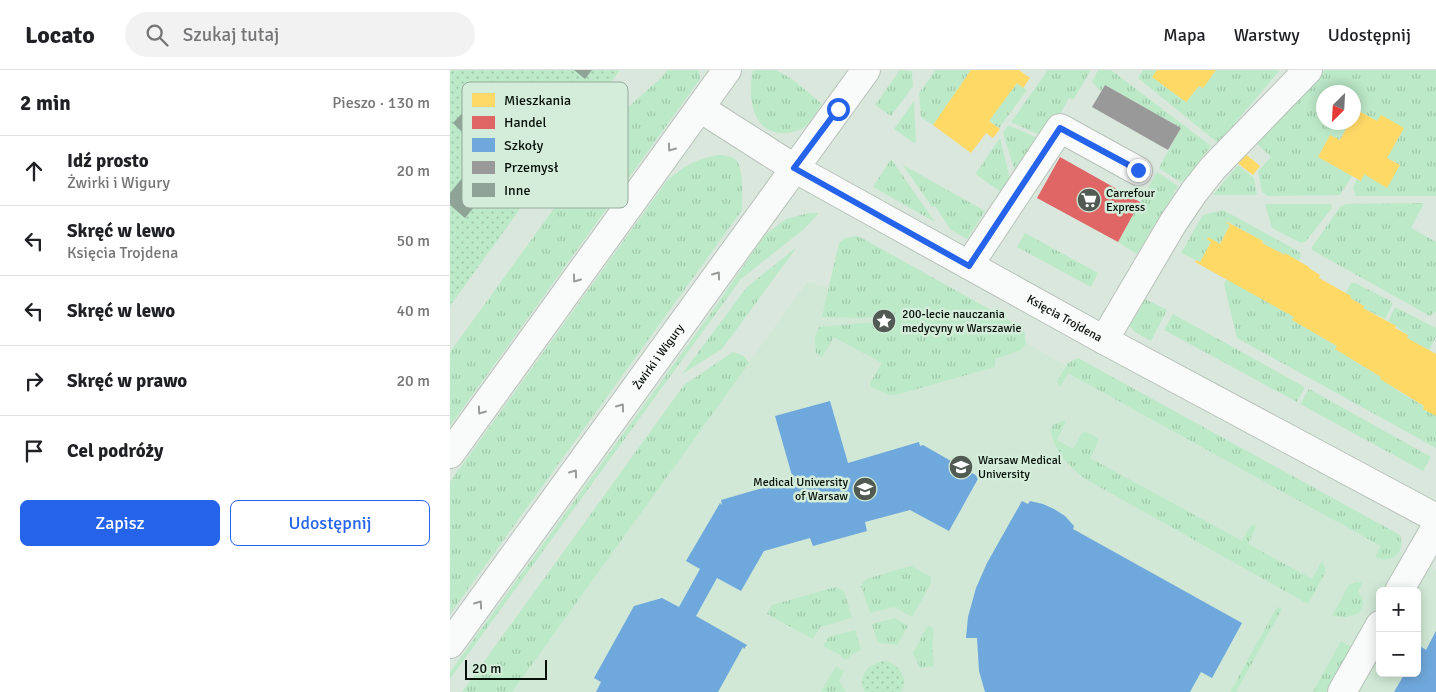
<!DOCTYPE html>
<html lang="pl">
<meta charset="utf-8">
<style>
body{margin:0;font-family:Signika,sans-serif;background:#f2f2f2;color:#202124}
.controls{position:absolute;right:15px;bottom:15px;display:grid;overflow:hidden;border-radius:8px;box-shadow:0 2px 12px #0003}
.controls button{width:45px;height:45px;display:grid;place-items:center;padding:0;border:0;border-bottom:1px solid #e0e0e0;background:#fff;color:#202124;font:25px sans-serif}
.compass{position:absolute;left:866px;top:15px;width:45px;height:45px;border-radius:50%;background:#fff;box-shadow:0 2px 12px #0003;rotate:204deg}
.scale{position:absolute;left:15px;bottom:12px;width:82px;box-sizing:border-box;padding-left:5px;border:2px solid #070f09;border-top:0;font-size:14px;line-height:18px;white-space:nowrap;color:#070f09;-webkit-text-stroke:4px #d4edda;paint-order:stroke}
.stop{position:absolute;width:15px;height:15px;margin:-11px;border:4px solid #2563eb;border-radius:50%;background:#fff}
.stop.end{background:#2563eb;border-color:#fff;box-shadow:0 1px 5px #0008}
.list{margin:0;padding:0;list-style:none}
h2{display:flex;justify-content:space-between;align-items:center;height:65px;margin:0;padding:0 20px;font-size:21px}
h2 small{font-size:16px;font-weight:400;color:#757577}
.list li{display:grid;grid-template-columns:32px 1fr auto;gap:15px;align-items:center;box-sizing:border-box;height:70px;padding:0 20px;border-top:1px solid #e0e0e0}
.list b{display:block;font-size:19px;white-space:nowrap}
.list p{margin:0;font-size:16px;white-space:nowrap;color:#757577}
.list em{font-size:16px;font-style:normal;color:#757577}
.actions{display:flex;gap:10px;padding:15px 20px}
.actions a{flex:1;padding:11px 0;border:1px solid #2563eb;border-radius:8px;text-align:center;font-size:18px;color:#2563eb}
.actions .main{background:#2563eb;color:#fff}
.icon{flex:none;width:28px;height:28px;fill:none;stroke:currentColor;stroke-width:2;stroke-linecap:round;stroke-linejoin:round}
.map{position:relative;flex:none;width:986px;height:622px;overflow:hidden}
header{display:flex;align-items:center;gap:30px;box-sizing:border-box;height:70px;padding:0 25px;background:#fff;border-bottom:1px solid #e0e0e0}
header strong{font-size:24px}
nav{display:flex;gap:28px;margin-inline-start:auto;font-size:18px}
.search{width:350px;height:45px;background:#f2f2f2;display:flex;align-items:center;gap:12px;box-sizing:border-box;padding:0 18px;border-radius:28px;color:#757577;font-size:19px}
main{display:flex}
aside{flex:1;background:#fff}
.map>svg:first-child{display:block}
.built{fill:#d0e8d5;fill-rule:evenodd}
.grass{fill:url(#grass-tufts)}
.garden{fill:url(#garden-dots)}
.homes{fill:#ffd966}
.shops{fill:#e06666}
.schools{fill:#6fa8dc}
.industry{fill:#999}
.building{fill:#8fa496}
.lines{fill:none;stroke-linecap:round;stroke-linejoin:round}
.minor-casing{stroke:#b8c2ba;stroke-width:30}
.major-casing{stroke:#b8c2ba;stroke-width:30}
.minor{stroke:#f9fbfa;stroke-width:28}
.major{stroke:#f9fbfa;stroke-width:28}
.oneway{stroke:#989d9a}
.route{stroke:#2563eb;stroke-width:6}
.labels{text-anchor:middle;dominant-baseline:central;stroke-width:5;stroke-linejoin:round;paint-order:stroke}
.poi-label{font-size:12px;fill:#070f09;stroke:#d4edda;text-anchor:start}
.street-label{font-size:12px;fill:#070f09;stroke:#d4edda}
.key{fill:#d4edda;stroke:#96aa9b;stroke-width:1}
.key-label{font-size:14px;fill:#070f09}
</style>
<header>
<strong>Locato</strong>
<div class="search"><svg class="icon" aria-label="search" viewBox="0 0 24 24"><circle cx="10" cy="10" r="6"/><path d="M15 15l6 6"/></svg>Szukaj tutaj</div>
<nav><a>Mapa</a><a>Warstwy</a><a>Udostępnij</a></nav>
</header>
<main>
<aside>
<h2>2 min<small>Pieszo · 130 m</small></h2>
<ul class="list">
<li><svg class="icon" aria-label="ahead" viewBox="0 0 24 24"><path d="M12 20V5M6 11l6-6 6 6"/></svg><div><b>Idź prosto</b><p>Żwirki i Wigury</p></div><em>20 m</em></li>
<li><svg class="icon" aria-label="left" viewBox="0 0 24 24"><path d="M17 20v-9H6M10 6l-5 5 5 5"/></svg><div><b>Skręć w lewo</b><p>Księcia Trojdena</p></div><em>50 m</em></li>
<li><svg class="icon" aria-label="left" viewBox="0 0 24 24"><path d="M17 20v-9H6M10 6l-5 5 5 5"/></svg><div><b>Skręć w lewo</b></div><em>40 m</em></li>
<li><svg class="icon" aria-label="right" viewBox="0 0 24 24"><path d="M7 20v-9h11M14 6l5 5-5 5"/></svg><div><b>Skręć w prawo</b></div><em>20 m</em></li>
<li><svg class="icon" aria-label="arrive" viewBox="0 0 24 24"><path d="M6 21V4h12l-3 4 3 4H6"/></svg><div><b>Cel podróży</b></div></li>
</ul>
<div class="actions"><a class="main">Zapisz</a><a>Udostępnij</a></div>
</aside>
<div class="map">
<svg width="986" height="622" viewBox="0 0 986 622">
<defs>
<pattern id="grass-tufts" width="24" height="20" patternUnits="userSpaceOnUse" patternTransform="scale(1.25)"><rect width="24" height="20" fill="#bce9c8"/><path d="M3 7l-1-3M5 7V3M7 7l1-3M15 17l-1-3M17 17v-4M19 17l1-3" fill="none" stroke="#a0c7aa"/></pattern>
<pattern id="garden-dots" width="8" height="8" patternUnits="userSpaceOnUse" patternTransform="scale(1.25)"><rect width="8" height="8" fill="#bce9c8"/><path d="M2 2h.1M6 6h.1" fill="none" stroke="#a0c7aa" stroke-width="1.8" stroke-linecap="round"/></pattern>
</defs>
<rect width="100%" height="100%" fill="#dae7dd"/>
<!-- built -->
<path class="built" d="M435 193 576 273 986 501V622H62L357 212 378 217ZM930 521H967V603H930Z"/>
<!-- grass -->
<g class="grass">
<polygon points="217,0 249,0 250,9 0,356 0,282 176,39 212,7"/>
<path d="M303 0H326L342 9 372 34C366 42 361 53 353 58 346 62 338 64 330 63 300 60 298 23 303 0Z"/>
<polygon points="450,0 462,1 463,16 441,46 425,35"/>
<polygon points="486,0 521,0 483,55 471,47 469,23"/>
<polygon points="598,0 641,0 623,30 619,28 597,68 561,52"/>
<polygon points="648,0 661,0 761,76 734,111 730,112 709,98 731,58 655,15 651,21 642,12"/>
<polygon points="693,0 707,0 703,7 736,32 749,16 753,18 766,0 830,0 768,73 688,8"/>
<polygon points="875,0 986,0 986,126 906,126 903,118 907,109 911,111 914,104 937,117 950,95 937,88 954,58 927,51 907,40 904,46 904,22 874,22 874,52 900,53 890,70 880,65 868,87 902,106 890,125 818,126 812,122 808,101 821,87 805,72"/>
<polygon points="567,13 577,20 549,58 539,51"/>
<polygon points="464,31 466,72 464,73 444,59"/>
<polygon points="558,55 592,70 567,108 553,63"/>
<polygon points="550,68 561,113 554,124 528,106 526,103"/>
<path d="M270 85C276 86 282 86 286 90 294 99 292 128 292 140L0 544V412L216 112C232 96 248 88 270 85Z"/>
<polygon points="441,89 485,152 423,117"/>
<polygon points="453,95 535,141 517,169 501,160 485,136 482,137"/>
<polygon points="788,95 804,108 807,125 763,125"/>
<polygon points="707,102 728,116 727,118 687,184 668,172"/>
<polygon points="974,133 961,158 986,172 986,241 980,246 862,180 862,177 890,137 896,134"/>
<polygon points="815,134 881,134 882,138 856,171 851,173 822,158"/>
<polygon points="773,140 846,180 850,183 851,186 848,191 836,184 835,185 812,173 813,171 778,152 777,153 780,155 770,174 758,168 758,170 761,172 750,192 731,183 753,145"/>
<polygon points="359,143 369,143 354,159 291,209 0,609 0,602 259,246 315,165 336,149"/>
<polygon points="575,163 648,203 641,217 567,177"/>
<polygon points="408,166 570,256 574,261 576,273 571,280 545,289 545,297 449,324 440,325 421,317 420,313 432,293 384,267 372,287 366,283 365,268 369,257 416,253 436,255 434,246 413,248 372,247 389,173 395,168"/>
<polygon points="347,177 272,279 232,304 297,217"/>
<polygon points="777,209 844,247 842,250 887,276 905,290 904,291 931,307 947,319 946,320 974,336 986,346 986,378 787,268 774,214"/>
<polygon points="901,213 905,213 941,231 942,235 935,249 913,238 914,236 900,228 901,226 896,223"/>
<polygon points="695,229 717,240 701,271 685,262 679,255"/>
<polygon points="945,237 986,258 986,267 979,280 957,268 958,265 938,251"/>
<polygon points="723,244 853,316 854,319 847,332 714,260"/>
<polygon points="283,282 294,286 299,293 62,622 12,622 234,315"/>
<path d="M628 288 950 465C956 482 942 495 925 487L931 476 618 303 610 317 607 312 618 293Z"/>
<polygon points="859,319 981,387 973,401 850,334"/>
<path d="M612 351H615V353L607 370 623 379 632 363 636 362 647 368 648 372 640 388 792 471 799 458 804 454 806 457 798 474 862 509 872 491 875 498V503L858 534 634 408C618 395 602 379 601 358L604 354Z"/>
<polygon points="461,496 481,507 481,513 462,547 444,537 420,543 411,516 416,509"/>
<path d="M906 512 912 513 908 522C915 530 914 534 909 543L895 547 882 546 899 515Z"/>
<polygon points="386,517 394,521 402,548 370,557 363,569 317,544 322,535"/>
<polygon points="827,537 832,539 786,622 780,622"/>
<polygon points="445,548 458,556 447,575 428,573 422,554"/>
<polygon points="480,556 484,560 482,576 484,596 470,598 463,583 477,557"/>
<polygon points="405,560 411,580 401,585 396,590 391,587 391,585 373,576 379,567"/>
<polygon points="891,571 901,577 876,622 863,622"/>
<polygon points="386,596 394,601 389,611 396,622 371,622"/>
</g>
<!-- garden -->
<g class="garden">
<polygon points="0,0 170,0 0,236"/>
<path d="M436 591C450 596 459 608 451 622H415C406 605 420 592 436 591Z"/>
</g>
<!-- homes -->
<g class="homes">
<polygon points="521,0 569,0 580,8 573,18 567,13 539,51 550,59 543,68 536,63 521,83 483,55"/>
<polygon points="707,0 766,0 753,18 749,16 736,32 702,7"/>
<polygon points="907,40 927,51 931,45 954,58 937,88 950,95 937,118 914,104 911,111 868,87 880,65 890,70 900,52 904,52 904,46"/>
<polygon points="793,82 810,96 803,105 786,92"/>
<polygon points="777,152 813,171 812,173 835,185 835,183 859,197 859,198 870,205 869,208 901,226 900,228 914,236 913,238 946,256 945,258 958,265 957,268 986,284 986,346 973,339 974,336 930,309 931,307 885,279 887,276 842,250 844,247 745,192 746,190 750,192 761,172 757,169 758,167 770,174 780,155 776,153"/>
</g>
<!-- shops -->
<polygon class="shops" points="610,87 690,132 668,172 587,128"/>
<!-- schools -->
<g class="schools">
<polygon points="380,331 398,393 469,372 470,376 473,375 529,407 499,461 460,440 415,452 417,461 363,476 360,468 314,481 291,521 267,508 246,546 297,575 294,579 293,577 268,622 146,622 151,612 144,608 184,536 212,528 229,537 250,499 236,491 270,433 272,435 271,430 343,409 325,346"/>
<polygon points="572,431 578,434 580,431 593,434 604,439 615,446 624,456 623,459 792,553 762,608 751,602 740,622 535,622 529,601 527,568 516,568 518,547 526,518 537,493"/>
<polygon points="986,561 986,622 944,622 955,603 967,603 967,581 970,576 976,580"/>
</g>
<!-- industry -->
<polygon class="industry" points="655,15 731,58 718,80 642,37"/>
<!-- building -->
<g class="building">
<polygon points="124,0 142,0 135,9"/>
<polygon points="17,38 30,50 15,65 3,53"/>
<polygon points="13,107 34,125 15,148 0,135 0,123"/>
</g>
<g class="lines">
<!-- minor casing -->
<g class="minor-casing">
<g id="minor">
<path id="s1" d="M250 38 344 98 389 123 654 270 986 448"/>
<polyline points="519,195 610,58 688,101"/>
<polyline points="654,270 723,153 744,122 763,98 858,0"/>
<polyline points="949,521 986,457"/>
<polyline points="892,622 930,555"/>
</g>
</g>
<!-- major casing -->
<g class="major-casing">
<g id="major">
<polyline points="0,384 277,0"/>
<path id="s2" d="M0 574 416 0"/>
</g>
</g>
<!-- minor -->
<use href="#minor" class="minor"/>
<!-- major -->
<use href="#major" class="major"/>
</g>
<!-- one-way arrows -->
<defs><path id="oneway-chevron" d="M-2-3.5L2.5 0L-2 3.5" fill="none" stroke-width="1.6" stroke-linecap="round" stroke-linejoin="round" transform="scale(1.25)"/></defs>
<g class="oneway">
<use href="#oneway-chevron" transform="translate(221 78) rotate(126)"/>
<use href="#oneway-chevron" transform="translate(267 205) rotate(-54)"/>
<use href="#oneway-chevron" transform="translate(126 209) rotate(126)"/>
<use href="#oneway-chevron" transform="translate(171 337) rotate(-54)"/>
<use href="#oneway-chevron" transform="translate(31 341) rotate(126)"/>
<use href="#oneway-chevron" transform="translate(124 403) rotate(-54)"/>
<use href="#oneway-chevron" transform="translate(29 534) rotate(-54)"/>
</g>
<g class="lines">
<!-- route -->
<polyline class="route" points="388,39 344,98 519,196 610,58 688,100"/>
</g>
<!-- icons -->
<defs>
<g id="supermarket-disc" transform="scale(1.25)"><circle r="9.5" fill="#515b53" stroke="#d4edda"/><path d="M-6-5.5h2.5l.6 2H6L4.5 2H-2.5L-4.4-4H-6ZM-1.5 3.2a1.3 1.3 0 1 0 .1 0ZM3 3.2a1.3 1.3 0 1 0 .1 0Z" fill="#fff"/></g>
<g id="sight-disc" transform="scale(1.25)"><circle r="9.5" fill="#515b53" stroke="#d4edda"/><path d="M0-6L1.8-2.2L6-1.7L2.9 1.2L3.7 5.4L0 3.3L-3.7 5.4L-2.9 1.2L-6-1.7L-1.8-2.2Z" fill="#fff"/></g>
<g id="university-disc" transform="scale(1.25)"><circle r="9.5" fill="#515b53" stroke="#d4edda"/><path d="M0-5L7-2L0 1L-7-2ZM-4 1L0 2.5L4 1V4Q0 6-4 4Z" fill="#fff"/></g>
</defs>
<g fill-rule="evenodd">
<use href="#supermarket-disc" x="639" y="130"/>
<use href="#sight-disc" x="434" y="251"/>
<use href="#university-disc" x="511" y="397"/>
<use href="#university-disc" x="415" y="419"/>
</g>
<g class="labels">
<!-- poi labels -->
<g class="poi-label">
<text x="656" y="123">Carrefour<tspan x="656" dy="14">Express</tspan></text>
<text x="452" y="244">200-lecie nauczania<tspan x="452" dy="14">medycyny w Warszawie</tspan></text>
<text x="528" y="390">Warsaw Medical<tspan x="528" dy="14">University</tspan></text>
<text x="398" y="412" text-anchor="end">Medical University<tspan x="398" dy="14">of Warsaw</tspan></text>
</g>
<!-- street labels -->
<g class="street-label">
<text stroke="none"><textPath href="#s1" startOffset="421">Księcia Trojdena</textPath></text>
<text stroke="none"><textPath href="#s2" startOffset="355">Żwirki i Wigury</textPath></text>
</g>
</g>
<!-- legend -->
<rect x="12" y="12" width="166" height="126" rx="8" class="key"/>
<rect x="22" y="23" width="23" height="14" fill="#ffd966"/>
<rect x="22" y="46" width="23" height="13" fill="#e06666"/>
<rect x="22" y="68" width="23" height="14" fill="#6fa8dc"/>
<rect x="22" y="91" width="23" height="13" fill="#999"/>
<rect x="22" y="113" width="23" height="14" fill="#8fa496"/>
<g class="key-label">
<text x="54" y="35">Mieszkania</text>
<text x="54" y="57">Handel</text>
<text x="54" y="80">Szkoły</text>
<text x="54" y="102">Przemysł</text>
<text x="54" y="125">Inne</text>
</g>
</svg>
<div class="controls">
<button>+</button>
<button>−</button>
</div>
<svg class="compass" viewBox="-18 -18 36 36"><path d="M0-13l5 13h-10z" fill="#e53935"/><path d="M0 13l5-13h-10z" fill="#757577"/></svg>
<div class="scale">20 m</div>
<div class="stop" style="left:388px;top:39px"></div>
<div class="stop end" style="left:688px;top:100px"></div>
</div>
</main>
